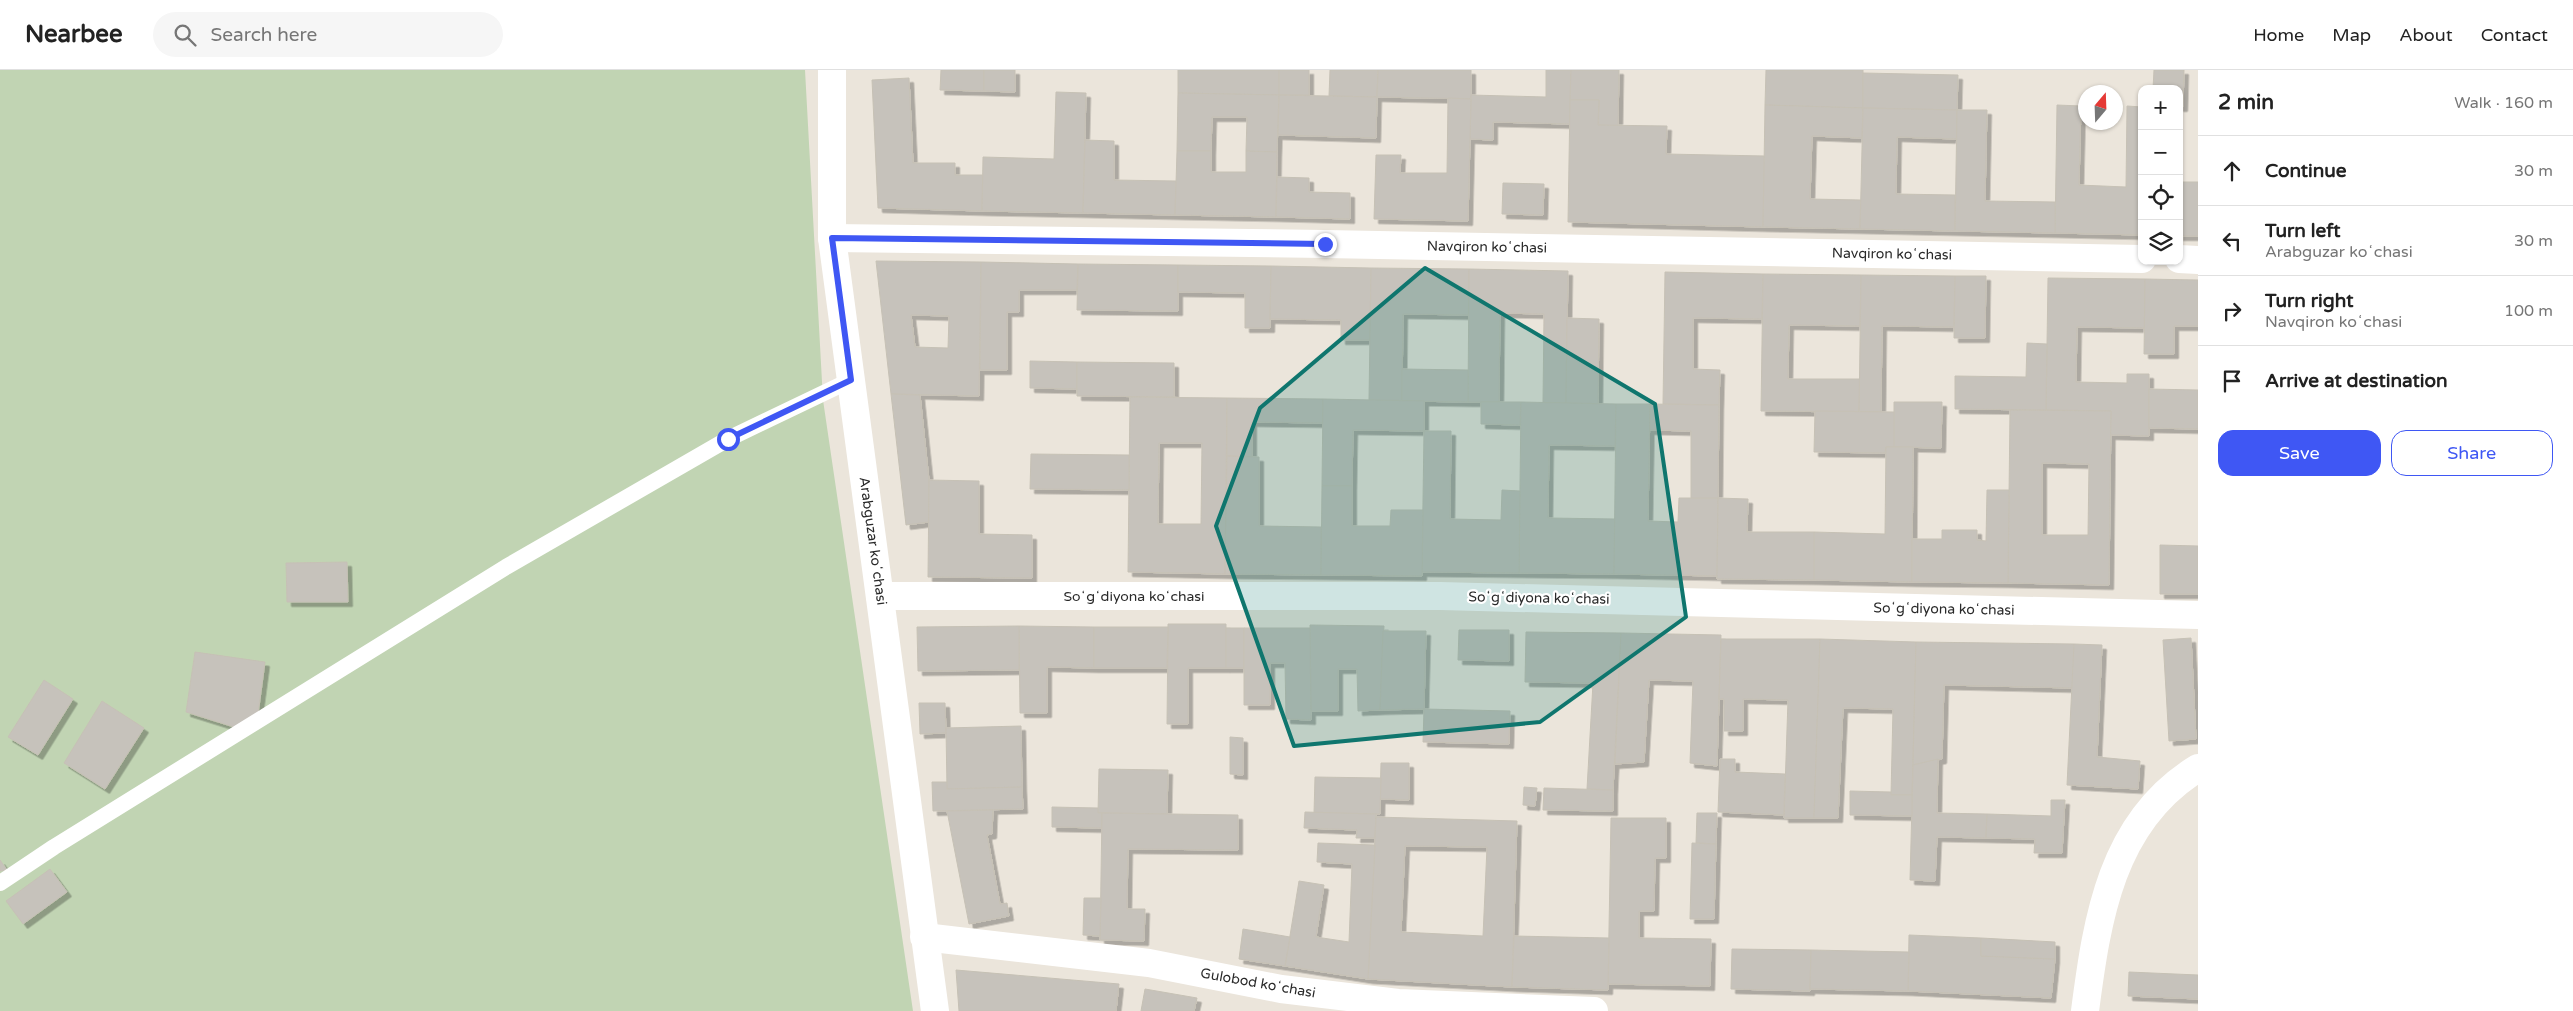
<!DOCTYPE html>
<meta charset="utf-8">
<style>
body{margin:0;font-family:"Varela Round",sans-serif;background:#f6f6f6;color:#222}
.controls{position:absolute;right:15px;top:15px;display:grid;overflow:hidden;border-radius:10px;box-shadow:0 1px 4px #0004}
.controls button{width:45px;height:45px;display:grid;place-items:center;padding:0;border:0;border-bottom:1px solid #e0e0e0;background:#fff;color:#222;font:25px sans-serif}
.compass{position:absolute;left:2078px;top:15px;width:45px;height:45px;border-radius:50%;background:#fff;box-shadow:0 1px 4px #0004;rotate:19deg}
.stop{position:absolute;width:15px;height:15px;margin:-11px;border:4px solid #3f57f4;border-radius:50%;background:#fff}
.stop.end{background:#3f57f4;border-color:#fff;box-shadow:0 1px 5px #0008}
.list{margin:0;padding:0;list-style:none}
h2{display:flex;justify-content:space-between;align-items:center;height:65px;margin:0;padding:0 20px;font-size:21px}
h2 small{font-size:16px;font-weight:400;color:#767676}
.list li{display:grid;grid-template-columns:32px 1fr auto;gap:15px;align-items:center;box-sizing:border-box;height:70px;padding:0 20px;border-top:1px solid #e0e0e0}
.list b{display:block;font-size:19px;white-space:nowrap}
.list p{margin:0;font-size:16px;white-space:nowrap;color:#767676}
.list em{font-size:16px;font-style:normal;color:#767676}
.actions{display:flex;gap:10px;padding:15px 20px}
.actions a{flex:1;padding:11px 0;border:1px solid #3f57f4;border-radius:15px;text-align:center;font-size:18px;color:#3f57f4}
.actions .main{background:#3f57f4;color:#fff}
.icon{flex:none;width:28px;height:28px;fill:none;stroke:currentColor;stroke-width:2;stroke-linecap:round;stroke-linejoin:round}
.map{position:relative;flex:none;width:2198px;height:941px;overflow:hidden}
header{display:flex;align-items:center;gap:30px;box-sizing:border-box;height:70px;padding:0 25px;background:#fff;border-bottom:1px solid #e0e0e0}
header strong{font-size:24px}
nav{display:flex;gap:28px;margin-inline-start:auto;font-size:18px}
.search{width:350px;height:45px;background:#f6f6f6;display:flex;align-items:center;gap:12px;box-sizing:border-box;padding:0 18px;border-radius:28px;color:#767676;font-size:19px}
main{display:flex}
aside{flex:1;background:#fff}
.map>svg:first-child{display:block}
.cemetery{fill:#c1d4b3}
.building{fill:#c6c2bb;stroke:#c6c1b5;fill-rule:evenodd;filter:url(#shadow)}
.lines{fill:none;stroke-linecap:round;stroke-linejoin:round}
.service{stroke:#fff;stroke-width:16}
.minor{stroke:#fff;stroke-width:28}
.route{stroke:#3f57f4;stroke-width:6}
.marked{fill:#0f766e;fill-opacity:0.2;stroke:#0f766e;stroke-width:4;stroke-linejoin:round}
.labels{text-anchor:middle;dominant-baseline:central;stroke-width:4.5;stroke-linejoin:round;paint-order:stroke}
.street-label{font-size:14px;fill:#292929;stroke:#fff}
</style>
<header>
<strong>Nearbee</strong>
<div class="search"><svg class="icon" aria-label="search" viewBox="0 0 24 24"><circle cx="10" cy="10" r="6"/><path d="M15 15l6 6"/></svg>Search here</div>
<nav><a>Home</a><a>Map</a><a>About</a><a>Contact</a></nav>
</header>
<main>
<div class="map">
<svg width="2198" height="941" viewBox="0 0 2198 941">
<defs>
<filter id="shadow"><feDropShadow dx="4.5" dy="4.5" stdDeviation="0" flood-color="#0004"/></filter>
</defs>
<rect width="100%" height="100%" fill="#ebe5db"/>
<!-- cemetery -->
<polygon class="cemetery" points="0,0 805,0 823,330 913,941 0,941"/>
<!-- building -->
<g class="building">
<polygon points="941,0 984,0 984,21 940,20"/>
<polygon points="984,0 1015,0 1015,22 984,21"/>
<polygon points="1178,0 1279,0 1279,25 1178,23"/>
<rect x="1279" y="0" width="30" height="25"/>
<polygon points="1330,0 1378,0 1377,27 1329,26"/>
<polygon points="1378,0 1471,0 1471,29 1377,27"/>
<polygon points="1546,0 1571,0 1570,54 1493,52 1493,70 1470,69 1471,25 1546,27"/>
<polygon points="1571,0 1619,0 1618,56 1598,55 1599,30 1570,30"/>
<polygon points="1766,0 1863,0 1863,38 1765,35"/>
<polygon points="2154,0 2184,0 2183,37 2179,37 2179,19 2153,19"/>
<polygon points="1863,3 1958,5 1957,40 1863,38"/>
<polygon points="909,8 913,93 955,93 955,105 983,105 982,141 878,138 872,10"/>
<polygon points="1056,22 1086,23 1083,143 982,141 983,87 1054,89"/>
<polygon points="1178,23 1279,25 1277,82 1246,81 1247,47 1212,47 1211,81 1177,81"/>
<polygon points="1279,25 1377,27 1376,68 1278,65"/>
<polygon points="1448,28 1471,29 1468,151 1374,149 1376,85 1401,85 1400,103 1447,103"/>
<polygon points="1570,30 1599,30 1598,55 1667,56 1666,84 1765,86 1763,157 1568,152"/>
<polygon points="1765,35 1863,38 1862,68 1812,66 1810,129 1861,130 1860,159 1763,157"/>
<polygon points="2057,35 2081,36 2079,115 2126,117 2127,36 2142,37 2142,165 2055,163"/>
<polygon points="1863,38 1957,40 1957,69 1897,67 1896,124 1955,125 1955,161 1860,159"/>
<polygon points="1957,40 1987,40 1985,131 2055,132 2055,163 1955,161"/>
<polygon points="1085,70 1114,71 1114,110 1176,111 1175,145 1083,143"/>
<polygon points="1177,81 1211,81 1211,102 1246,102 1246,81 1277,82 1276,147 1175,145"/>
<polygon points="1277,107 1309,108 1309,122 1350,123 1350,149 1276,147"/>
<rect x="2179" y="112" width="19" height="54"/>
<polygon points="1503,113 1544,114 1543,145 1502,144"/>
<path d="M876 191 981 192 979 326 891 324ZM911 245 949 246 948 278 915 277Z"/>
<polygon points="981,192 1078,194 1077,220 1019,220 1019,242 1007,242 1007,300 980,300"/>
<polygon points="1078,194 1178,195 1178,241 1077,240"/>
<polygon points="1178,195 1271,196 1270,258 1245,258 1245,223 1178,222"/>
<polygon points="1271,196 1371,198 1370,270 1341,270 1341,250 1270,249"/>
<polygon points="1371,198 1469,199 1469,245 1403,244 1402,331 1369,330"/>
<polygon points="1469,199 1568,201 1566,333 1543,333 1544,244 1500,243 1499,332 1468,332"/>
<polygon points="1665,202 1763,204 1762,249 1693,248 1693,299 1720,300 1719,335 1663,334"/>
<polygon points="1763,204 1861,205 1860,256 1789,255 1788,309 1860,309 1859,342 1761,341"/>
<polygon points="1861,205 1955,206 1954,257 1882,256 1881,342 1859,342"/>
<polygon points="1955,206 1986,206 1985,268 1954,268"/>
<polygon points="2048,208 2145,209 2145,258 2077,257 2076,312 2127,313 2127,304 2149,304 2149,366 2110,365 2111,341 2046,340"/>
<polygon points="2145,209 2198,210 2198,256 2174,256 2174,284 2144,284"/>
<polygon points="1567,248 1599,249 1598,334 1566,333"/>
<polygon points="2027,273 2047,274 2046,340 1955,339 1955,306 2026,307"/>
<polygon points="1030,291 1077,292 1077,319 1030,318"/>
<polygon points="1077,292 1174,293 1174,327 1077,326"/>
<polygon points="1402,299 1468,300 1468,332 1402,331"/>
<polygon points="2149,319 2198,320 2198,359 2149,358"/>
<polygon points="891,324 920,325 929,410 929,452 906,455"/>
<path d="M1130 327 1227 328 1225 504 1128 502ZM1159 373H1202L1201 454H1158Z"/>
<polygon points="1227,328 1323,329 1323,353 1252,352 1252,387 1227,386"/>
<polygon points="1323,329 1424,331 1424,361 1353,360 1352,416 1322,416"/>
<polygon points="1481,332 1521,332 1520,355 1481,354"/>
<polygon points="1521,332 1616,334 1615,376 1549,375 1548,448 1615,449 1614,504 1519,503"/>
<polygon points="1894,332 1942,332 1941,378 1894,377"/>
<polygon points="1616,334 1650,334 1648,451 1678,452 1679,428 1718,428 1717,506 1614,504"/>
<polygon points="1650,334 1719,335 1718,428 1691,428 1691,361 1650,360"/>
<path d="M2010 340 2111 341 2109 515 2008 513ZM2042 393 2089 394 2088 465H2042Z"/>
<polygon points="1815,341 1894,342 1894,377 1886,377 1885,383 1814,382"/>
<polygon points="1424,361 1451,361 1450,449 1501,450 1502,420 1520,421 1519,503 1422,502"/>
<polygon points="1886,377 1913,377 1912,512 1814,510 1814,462 1885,464"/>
<polygon points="1031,384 1129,385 1129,420 1030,419"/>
<polygon points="1227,386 1259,387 1259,456 1321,457 1321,505 1225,504"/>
<polygon points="929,410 979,411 979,464 1032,465 1032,508 928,507"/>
<polygon points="1322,416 1352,416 1352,456 1390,456 1391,440 1423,440 1422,506 1321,505"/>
<polygon points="1987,420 2009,420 2008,513 1912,512 1912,469 1942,469 1942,460 1977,460 1977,470 1986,471"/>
<polygon points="1718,428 1748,429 1747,462 1814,462 1814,510 1717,509"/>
<polygon points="2160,475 2198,476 2198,524 2160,524"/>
<polygon points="347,492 348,532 287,532 286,493"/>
<polygon points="1168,554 1226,554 1226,598 1188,598 1188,654 1167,654"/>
<polygon points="1310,555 1384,556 1380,640 1358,641 1357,599 1338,599 1338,641 1311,641"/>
<polygon points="1019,556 1094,557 1094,598 1047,597 1047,643 1020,643"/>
<polygon points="1019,556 1019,600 918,601 917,557"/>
<polygon points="1094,557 1168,557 1167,598 1094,598"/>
<rect x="1226" y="558" width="18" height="40"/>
<polygon points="1244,558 1310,558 1311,650 1286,649 1285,593 1270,593 1270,635 1244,635"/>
<polygon points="1459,560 1509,560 1509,591 1458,590"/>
<polygon points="1383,561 1426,561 1424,639 1380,640"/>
<polygon points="1526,562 1621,563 1613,720 1587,719 1593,613 1525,612"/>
<polygon points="1621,563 1721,565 1717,696 1690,693 1693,611 1649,610 1644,692 1615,694"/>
<polygon points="2191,568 2196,669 2169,671 2163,570"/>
<polygon points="1721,569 1820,569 1814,748 1784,748 1788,630 1743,629 1743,661 1724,661 1724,629 1719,629"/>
<polygon points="1820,569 1916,572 1912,725 1891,725 1893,639 1843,638 1838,748 1814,748"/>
<polygon points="1916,572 2074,574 2073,618 1944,615 1942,689 1913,695"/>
<polygon points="2074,574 2102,575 2097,687 2140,691 2138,719 2067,715"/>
<polygon points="195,582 265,592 258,644 234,657 186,642"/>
<polygon points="44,610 73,629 38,685 8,667"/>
<polygon points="102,631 144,658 105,719 64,693"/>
<polygon points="919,633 945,633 946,663 920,664"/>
<polygon points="1424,639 1510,641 1509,674 1423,672"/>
<polygon points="1021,656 1022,717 947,719 946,658"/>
<polygon points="1230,667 1243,668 1243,705 1230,704"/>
<polygon points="1720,689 1735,689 1735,702 1785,704 1784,745 1718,742"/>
<polygon points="1938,689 1937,743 1987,744 1986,768 1937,767 1935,811 1910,810 1913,695"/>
<polygon points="1381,693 1409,693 1409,730 1380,729"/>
<polygon points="1099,699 1168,700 1167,744 1098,743"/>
<polygon points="1315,707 1381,708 1380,744 1314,743"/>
<polygon points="932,712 947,712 947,719 1022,717 1023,739 933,741"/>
<polygon points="1524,717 1537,718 1535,736 1523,735"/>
<polygon points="1544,718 1613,720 1613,741 1543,740"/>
<polygon points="1850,721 1891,722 1891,725 1912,725 1912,746 1850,745"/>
<polygon points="2051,730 2065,730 2062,783 2034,783 2035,769 1986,768 1987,744 2051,746"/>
<polygon points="1052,737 1098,738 1098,743 1102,743 1102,758 1052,757"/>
<polygon points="993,740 992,764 987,765 1000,834 1007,833 1009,846 969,854 947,741"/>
<polygon points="1305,742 1376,744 1375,768 1356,768 1357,760 1304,758"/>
<polygon points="1102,743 1238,745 1238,780 1128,779 1127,839 1145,839 1144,871 1100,870"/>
<polygon points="1697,743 1717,743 1716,774 1696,773"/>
<path d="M1376 747 1517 751 1512 917 1368 909ZM1405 776 1487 777 1483 866 1401 862Z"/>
<polygon points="1611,748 1666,748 1666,788 1655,788 1654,841 1639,841 1639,868 1711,869 1710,916 1608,914"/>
<polygon points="1318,773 1375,775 1368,909 1285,896 1299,811 1324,815 1316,867 1349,872 1352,794 1317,792"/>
<polygon points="1692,773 1716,774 1714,849 1690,849"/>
<polygon points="0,790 7,800 0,801"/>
<polygon points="50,799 67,822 23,854 6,831"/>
<polygon points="1084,828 1101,828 1100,866 1083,865"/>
<polygon points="1243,859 1290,867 1285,896 1239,889"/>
<polygon points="1909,865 1981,868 1981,886 2055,889 2051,928 1908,921"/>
<polygon points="1514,866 1609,868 1608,920 1512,917"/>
<polygon points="1981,868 2055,872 2055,889 1981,886"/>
<polygon points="1732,879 1811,880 1810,921 1731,919"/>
<polygon points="1811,880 1909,882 1908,921 1810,919"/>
<polygon points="956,900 1119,914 1116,941 959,941"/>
<polygon points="2129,902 2198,905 2198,929 2128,926"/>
<polygon points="1145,919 1197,928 1194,941 1141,941"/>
</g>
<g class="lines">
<!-- service -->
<polyline class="service" points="0,813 54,777 506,497 728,369 851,310"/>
<!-- minor -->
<g class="minor">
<polyline points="832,0 832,168 935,941"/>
<polyline points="832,168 1325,174 2142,189"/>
<polyline points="2179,189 2198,190"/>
<polyline points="880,526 1440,526 2198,545"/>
<polyline points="924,867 1149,893 1281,919 1398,933 1594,941"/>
<path d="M2085 941C2097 849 2111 751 2198 698"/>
</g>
</g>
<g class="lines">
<!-- route -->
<polyline class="route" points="728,369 851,310 832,168 1325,174"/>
</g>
<!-- marked area -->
<path class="marked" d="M1425 198 1655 334 1686 547 1540 652 1294 676 1216 456 1260 338Z"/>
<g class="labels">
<!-- street labels -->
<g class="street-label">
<text transform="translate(1487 177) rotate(1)">Navqiron koʻchasi</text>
<text transform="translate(1892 184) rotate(1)">Navqiron koʻchasi</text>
<text transform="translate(873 471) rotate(82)">Arabguzar koʻchasi</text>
<text x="1134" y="526">Soʻgʻdiyona koʻchasi</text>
<text transform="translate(1539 528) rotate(1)">Soʻgʻdiyona koʻchasi</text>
<text transform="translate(1944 539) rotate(1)">Soʻgʻdiyona koʻchasi</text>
<text transform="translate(1258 913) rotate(10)">Gulobod koʻchasi</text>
</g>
</g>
</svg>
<div class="controls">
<button>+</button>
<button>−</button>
<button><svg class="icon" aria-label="locate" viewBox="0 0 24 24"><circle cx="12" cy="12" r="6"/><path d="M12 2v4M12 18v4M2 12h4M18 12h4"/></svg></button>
<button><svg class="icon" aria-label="layers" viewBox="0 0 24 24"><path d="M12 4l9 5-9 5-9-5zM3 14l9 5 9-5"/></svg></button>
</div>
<svg class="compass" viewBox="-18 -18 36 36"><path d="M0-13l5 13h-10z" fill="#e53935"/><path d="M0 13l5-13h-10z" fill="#767676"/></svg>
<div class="stop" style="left:728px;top:369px"></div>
<div class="stop end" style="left:1325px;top:174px"></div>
</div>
<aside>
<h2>2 min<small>Walk · 160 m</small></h2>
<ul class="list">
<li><svg class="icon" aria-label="ahead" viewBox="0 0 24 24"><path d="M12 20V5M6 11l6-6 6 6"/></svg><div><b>Continue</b></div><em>30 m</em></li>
<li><svg class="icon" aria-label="left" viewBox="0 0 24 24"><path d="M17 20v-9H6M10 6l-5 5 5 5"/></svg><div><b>Turn left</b><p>Arabguzar koʻchasi</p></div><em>30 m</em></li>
<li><svg class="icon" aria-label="right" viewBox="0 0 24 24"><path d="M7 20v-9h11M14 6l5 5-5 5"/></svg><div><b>Turn right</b><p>Navqiron koʻchasi</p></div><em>100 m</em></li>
<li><svg class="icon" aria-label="arrive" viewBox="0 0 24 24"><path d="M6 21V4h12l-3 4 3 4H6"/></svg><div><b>Arrive at destination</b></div></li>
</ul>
<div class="actions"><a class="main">Save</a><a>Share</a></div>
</aside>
</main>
